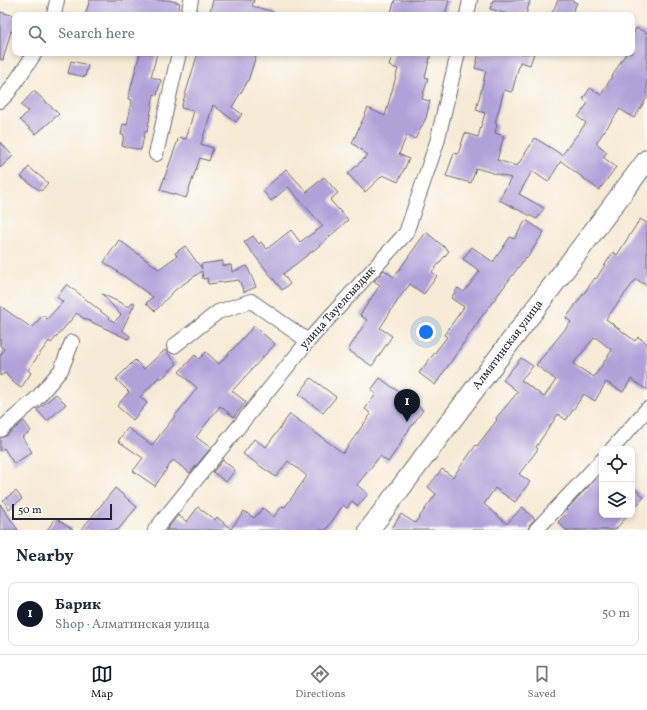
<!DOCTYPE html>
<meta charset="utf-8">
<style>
body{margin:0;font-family:Vollkorn,serif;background:#f6f6f7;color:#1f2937}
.controls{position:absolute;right:12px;bottom:12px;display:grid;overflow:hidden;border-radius:8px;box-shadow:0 2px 6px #0003}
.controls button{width:36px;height:36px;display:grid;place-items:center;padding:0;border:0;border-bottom:1px solid #e0e1e3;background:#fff;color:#1f2937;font:20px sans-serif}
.scale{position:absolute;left:12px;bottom:10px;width:100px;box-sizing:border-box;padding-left:4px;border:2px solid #22223b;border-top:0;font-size:11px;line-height:14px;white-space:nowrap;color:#22223b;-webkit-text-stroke:3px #fdfcf7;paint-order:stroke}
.you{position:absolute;left:426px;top:332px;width:14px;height:14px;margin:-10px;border:3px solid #fff;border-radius:50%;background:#1a73e8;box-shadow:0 0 0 6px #1a73e833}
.badge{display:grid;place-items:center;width:26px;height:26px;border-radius:50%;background:#111827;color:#fff;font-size:13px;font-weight:700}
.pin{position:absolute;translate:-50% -33px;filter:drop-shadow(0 1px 2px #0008)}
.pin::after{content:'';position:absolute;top:21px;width:14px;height:12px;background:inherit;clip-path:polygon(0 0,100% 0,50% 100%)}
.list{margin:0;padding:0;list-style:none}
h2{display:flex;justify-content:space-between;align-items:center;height:52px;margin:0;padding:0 16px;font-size:17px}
h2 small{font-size:13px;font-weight:400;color:#747a83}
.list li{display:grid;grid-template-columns:26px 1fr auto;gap:12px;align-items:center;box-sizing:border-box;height:64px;margin:0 8px 8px;padding:0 8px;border:1px solid #e0e1e3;border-radius:8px}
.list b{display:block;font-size:15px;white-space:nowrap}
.list p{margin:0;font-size:13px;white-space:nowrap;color:#747a83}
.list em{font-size:13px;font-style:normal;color:#747a83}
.icon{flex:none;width:22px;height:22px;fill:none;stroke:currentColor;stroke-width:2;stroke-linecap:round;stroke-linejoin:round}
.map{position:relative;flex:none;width:647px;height:530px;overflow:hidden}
.search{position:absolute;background:#fff;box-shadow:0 2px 6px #0003;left:12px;right:12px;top:12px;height:44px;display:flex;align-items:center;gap:10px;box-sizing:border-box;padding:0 14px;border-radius:8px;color:#747a83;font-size:15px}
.sheet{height:124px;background:#fff}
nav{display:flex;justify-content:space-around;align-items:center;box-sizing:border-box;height:56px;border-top:1px solid #e0e1e3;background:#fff;font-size:11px;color:#747a83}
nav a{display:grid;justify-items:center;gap:2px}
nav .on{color:#111827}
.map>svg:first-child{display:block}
.building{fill:#b2a1d9;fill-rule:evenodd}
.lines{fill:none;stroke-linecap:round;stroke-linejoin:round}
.street-casing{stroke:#6c6871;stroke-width:16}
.secondary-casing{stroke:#6c6871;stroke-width:22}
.street{stroke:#fff;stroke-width:14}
.secondary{stroke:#fff;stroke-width:20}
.labels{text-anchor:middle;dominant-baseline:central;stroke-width:3;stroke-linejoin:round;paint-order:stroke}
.street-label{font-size:12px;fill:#22223b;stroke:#fdfcf7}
</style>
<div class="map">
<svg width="647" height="530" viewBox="0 0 647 530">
<rect width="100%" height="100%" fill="#fdfcf7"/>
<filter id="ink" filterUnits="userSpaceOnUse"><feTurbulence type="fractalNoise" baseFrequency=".025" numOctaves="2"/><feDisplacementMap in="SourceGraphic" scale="8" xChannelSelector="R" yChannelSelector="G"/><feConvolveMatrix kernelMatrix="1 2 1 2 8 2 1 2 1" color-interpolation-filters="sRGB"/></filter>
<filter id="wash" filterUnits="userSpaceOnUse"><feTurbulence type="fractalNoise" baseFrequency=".012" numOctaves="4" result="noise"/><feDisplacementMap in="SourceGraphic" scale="16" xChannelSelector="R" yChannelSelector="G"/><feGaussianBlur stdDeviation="0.9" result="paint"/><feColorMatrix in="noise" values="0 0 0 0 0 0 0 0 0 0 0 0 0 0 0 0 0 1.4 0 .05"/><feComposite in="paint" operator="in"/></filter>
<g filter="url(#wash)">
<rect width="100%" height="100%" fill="#f6ead5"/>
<g id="blocks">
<!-- building -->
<g class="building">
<polygon points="90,0 168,0 180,3 177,15 85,15"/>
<polygon points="213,0 254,0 252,6 274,12 274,15 209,15"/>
<polygon points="395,0 449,0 445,15 400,15 391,12"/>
<polygon points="493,0 530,0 526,15 511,15 490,9"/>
<polygon points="558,0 570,0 577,3 571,15 551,15"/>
<polygon points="0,12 15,16 15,33 11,31 3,60 0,59"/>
<polygon points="636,28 647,33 647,98 634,118 620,109 596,143 607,152 603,157 616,167 599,190 561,161 548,182 532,171 519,194 544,208 537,219 499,200 511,178 476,168 471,183 446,176 454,153 458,154 465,133 478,137 485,113 476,110 486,71 475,68 479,53 534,53 530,65 520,62 512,92 504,90 495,123 497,124 495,133 504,136 497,160 517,166 535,138 562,155 586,123 578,117 588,103 583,99 590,88 601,95 626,53 632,53 632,37"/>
<polygon points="140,53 157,53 151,77 161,80 157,95 154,94 147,132 145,131 141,150 122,146 124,135 121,135 123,124 127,125 132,100 128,99"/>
<polygon points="198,53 257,53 248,81 232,107 242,114 236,122 213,105 201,144 213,148 209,161 200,158 186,198 160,190 179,137 186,139 194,111 181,108"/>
<polygon points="393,53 431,53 425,77 428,78 422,99 430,101 426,118 415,139 407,135 399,154 409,159 398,182 383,175 365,192 348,174 368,155 352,143 368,108 385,116 398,69 389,66"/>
<polygon points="71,61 88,65 85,77 68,73"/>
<polygon points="34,91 59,114 36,134 20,120 28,111 21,105"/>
<polygon points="0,142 13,156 0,168"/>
<polygon points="29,167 48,183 41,191 21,177"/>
<polygon points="286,169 307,192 324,177 338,193 330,200 348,220 319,246 283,274 290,284 282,290 244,242 253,236 259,244 261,242 267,249 291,230 300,242 323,226 288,187 271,201 263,191"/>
<path d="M640 219 647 223V286L636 279 606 319 635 341 638 337 647 343V390L631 379 623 392 606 382 595 401 584 394 566 420 558 414 536 447 538 449 519 474 530 482 515 502 495 488 484 504 507 524 522 507 535 519 530 524 528 530H391L401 514 415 523 436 494 428 487 442 469 453 477 476 445 477 446 497 420 496 418 518 392 503 380 521 358 533 366 521 380 544 397 556 380 536 365 571 322 566 318 595 278 596 279 613 252 617 255ZM595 337 612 350 594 377 573 364Z"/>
<polygon points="526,220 544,232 527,258 526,257 480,319 435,385 419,373 447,337 444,335 464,307 451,298 458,288 464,292 480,271 463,259 472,247 493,262 510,237 514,239"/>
<polygon points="426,232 449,251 432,272 437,276 424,294 410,284 400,297 380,328 392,336 372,366 348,350 367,320 360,315 380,285 374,281 384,270 394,277"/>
<polygon points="119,240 159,269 177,256 175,253 185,246 202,269 201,264 223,261 223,266 231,265 232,272 247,266 256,287 244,292 239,280 208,284 207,278 203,279 202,271 175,290 155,311 146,303 153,297 104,262"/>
<polygon points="67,284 114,322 121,315 102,294 129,307 133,302 135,303 122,330 130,336 128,339 83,318 77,313 51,343 49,341 28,370 31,373 21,388 14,383 5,373 0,376 0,356 4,349 0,346 0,306 32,328 43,315 47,319 63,302 57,297"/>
<polygon points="254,326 275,344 232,391 246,402 234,417 220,406 196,437 211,448 190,473 173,460 155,486 133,471 143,458 118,441 128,428 152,445 197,388 179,372 195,355 199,359 206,352 219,364"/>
<polygon points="165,350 177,364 161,379 159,377 140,397 147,403 133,420 117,406 129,392 116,379 135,360 144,369"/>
<polygon points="311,378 336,397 323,413 299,394"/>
<polygon points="380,378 423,410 401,441 402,442 388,462 380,456 357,485 368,494 358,506 352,501 347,508 343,505 326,530 166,530 178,515 187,522 198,507 215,520 217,517 231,529 244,511 254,518 263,508 274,517 282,506 285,507 307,476 288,461 276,477 243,454 254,439 266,447 290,414 343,453 371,414 365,409 376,394 371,390"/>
<polygon points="56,394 66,404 47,421 37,410"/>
<polygon points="24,421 31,431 22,437 32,452 14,464 4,448 0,451 0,438 6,436"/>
<polygon points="223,460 235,470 226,482 213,472"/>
<polygon points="602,472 602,515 628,515 615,530 566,530 558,522 568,512 566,510"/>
<polygon points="632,486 644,497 632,511"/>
<polygon points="115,488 137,507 118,530 81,530"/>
<polygon points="16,491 22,499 9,509 3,500"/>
<polygon points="0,504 18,530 0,530"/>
<polygon points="56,518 73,530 47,530"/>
</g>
</g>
</g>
<g filter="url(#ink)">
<use href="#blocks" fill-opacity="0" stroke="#6c6871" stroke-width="1"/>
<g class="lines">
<!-- street casing -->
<g class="street-casing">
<g id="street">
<polyline points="54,15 57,0"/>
<polyline points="188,15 191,0"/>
<polyline points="467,15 470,0"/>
<polyline points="0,101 8,93 35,53"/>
<polyline points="156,154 179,53"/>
<polyline points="174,346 218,312 251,301 308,341"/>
<polyline points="0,430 38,397 61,370 72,342"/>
<polyline points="612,449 647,409"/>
<polyline points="155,530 308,341 406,233 437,142 458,53"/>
<polyline points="536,530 602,460"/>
</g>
</g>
<!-- secondary casing -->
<g class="secondary-casing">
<polyline id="secondary" points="369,530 647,160"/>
</g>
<!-- street -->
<use href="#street" class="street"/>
<!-- secondary -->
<use href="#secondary" class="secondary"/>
</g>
</g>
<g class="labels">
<!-- street labels -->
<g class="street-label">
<text transform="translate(338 308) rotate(-48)">улица Тауелсыздык</text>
<text transform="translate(508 345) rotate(-53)">Алматинская улица</text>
</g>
</g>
</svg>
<div class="controls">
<button><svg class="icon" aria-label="locate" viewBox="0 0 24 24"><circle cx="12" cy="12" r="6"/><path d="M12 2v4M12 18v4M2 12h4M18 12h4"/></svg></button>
<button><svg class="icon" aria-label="layers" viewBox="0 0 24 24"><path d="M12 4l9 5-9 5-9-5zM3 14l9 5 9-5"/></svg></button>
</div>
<div class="scale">50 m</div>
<div class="you"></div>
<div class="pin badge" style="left:407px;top:422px">1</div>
<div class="search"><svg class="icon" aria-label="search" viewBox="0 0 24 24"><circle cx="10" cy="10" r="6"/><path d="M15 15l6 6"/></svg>Search here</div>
</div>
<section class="sheet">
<h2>Nearby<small></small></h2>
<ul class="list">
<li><span class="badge">1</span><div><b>Барик</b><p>Shop · Алматинская улица</p></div><em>50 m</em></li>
</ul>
</section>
<nav>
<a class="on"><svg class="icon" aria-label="map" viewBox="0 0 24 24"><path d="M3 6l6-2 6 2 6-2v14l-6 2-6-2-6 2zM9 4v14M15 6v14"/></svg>Map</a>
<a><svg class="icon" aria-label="directions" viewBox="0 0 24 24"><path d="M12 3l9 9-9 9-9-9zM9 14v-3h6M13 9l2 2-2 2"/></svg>Directions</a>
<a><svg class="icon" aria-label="saved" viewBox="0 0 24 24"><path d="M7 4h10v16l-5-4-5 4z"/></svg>Saved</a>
</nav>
